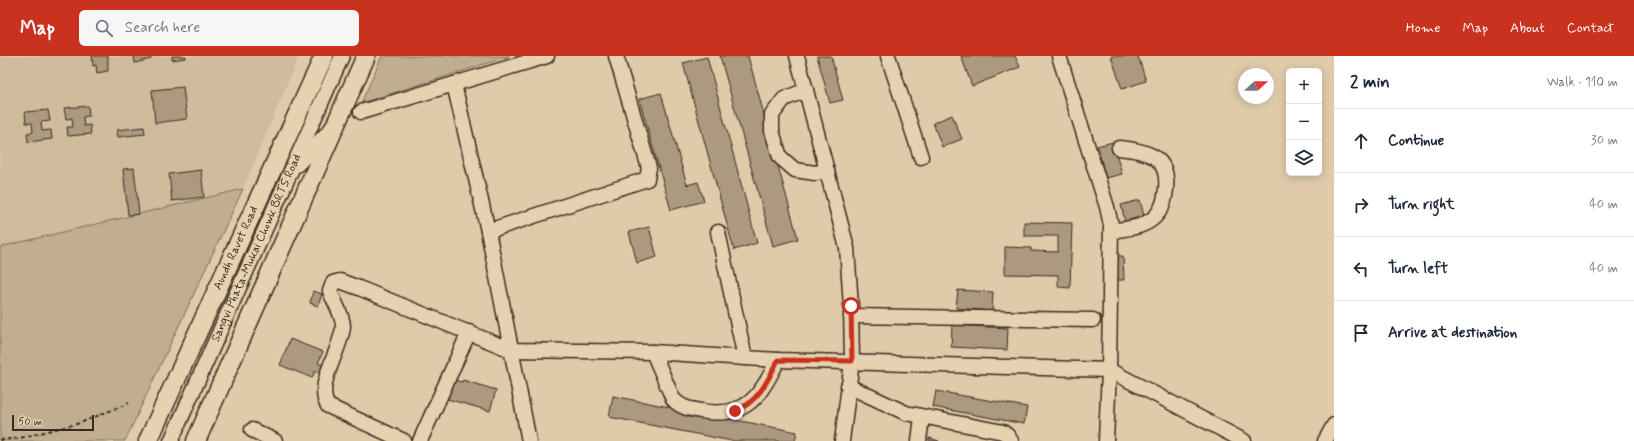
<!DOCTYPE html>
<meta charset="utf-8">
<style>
body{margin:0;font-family:Mynerve,sans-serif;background:#f6f6f7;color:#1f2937}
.controls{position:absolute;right:12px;top:12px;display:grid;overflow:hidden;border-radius:6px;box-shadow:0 2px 10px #0003}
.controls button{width:36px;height:36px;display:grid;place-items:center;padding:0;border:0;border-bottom:1px solid #e0e1e3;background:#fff;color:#1f2937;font:20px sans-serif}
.compass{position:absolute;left:1238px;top:12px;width:36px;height:36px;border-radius:50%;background:#fff;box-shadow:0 2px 10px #0003;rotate:69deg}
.scale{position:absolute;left:12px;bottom:10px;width:82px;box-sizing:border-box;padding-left:4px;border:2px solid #3b2a1e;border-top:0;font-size:11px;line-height:14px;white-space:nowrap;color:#3b2a1e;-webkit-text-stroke:3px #e6d2b0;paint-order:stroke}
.stop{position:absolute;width:12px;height:12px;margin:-9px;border:3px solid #c8321e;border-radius:50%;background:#fff}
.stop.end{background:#c8321e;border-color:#fff;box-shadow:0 1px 4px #0008}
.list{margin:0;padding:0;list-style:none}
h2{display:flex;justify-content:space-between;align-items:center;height:52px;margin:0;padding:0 16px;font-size:17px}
h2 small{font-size:13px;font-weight:400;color:#747a83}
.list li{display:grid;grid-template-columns:26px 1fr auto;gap:12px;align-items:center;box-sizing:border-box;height:64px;padding:0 16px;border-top:1px solid #e0e1e3}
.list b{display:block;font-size:15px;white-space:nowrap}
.list em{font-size:13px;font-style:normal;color:#747a83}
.icon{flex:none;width:22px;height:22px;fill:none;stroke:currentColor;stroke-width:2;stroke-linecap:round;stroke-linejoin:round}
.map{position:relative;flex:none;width:1334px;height:385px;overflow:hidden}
header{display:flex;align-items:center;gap:24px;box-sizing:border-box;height:56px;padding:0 20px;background:#c8321e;color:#fff}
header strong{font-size:19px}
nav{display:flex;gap:22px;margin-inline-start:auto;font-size:14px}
.search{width:280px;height:36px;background:#f6f6f7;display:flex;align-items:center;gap:10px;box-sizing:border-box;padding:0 14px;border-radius:6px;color:#747a83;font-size:15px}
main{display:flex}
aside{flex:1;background:#fff}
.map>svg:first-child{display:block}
.built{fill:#d0bc9d}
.green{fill:#c1ae90;stroke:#7e6c57}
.building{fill:#ac997f;stroke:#3b2a1e}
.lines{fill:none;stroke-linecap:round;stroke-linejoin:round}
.minor-casing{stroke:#3b2a1e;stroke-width:17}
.major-casing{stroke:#3b2a1e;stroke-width:21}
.path{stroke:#3b2a1e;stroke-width:2;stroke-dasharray:4 3;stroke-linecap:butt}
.minor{stroke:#e6d2b0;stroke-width:14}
.major{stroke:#e6d2b0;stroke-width:18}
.route{stroke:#c8321e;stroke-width:5}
.labels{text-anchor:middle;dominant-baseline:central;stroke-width:3;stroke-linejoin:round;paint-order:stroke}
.street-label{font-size:12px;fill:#3b2a1e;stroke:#e6d2b0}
</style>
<header>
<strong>Map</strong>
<div class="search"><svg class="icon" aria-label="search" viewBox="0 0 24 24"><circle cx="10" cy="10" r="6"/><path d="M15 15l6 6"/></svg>Search here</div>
<nav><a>Home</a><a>Map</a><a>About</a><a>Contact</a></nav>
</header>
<main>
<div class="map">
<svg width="1334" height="385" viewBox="0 0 1334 385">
<rect width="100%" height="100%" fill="#dfcbaa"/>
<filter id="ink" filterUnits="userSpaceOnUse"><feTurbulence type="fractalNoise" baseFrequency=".025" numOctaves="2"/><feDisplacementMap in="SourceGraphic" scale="8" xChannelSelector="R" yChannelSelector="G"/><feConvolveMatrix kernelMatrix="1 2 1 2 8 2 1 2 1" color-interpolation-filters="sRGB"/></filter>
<g filter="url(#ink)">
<!-- built -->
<polygon class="built" points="0,0 299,0 243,133 0,191"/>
<!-- green -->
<g class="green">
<polygon points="382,0 510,0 361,47"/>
<polygon points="243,133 125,385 0,385 0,191"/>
</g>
<!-- building -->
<g class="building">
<polygon points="92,0 108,0 108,15 97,17 96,9 93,10"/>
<polygon points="134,0 151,0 151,3 135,7"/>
<polygon points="172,0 186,0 186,2 172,4"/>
<polygon points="720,0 748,0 798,183 773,190"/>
<polygon points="817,0 831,0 843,44 830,47"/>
<polygon points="961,0 1015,0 1020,11 972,30"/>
<polygon points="1111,0 1138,0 1146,25 1122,33"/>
<polygon points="707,1 757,187 734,194 683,7"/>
<polygon points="183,31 187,63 155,67 152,34"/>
<polygon points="661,37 687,129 698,126 704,145 671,154 639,43"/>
<polygon points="88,50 89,60 83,61 84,70 90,69 91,78 68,80 67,71 73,71 72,62 66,63 64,52"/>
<polygon points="48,54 50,65 41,66 42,75 51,74 52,83 28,86 27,77 33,76 32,67 26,67 25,56"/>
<polygon points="952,59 962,83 942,91 933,67"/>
<polygon points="144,71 145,78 118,81 117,74"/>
<polygon points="1113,86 1122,118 1106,122 1097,90"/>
<polygon points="134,112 139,158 128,159 123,113"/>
<polygon points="201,114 204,141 172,145 169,118"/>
<polygon points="1140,144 1144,160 1125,165 1121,149"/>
<polygon points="1024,166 1072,167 1070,232 1058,231 1058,219 1005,218 1005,191 1031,192 1031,195 1058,196 1058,180 1024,180"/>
<polygon points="649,171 657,201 637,207 629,176"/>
<polygon points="1112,200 1123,200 1124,224 1113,224"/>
<polygon points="958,234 993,236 992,255 956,252"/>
<polygon points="313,235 322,238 318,250 310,247"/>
<polygon points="952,269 1008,272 1007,294 951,291"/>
<polygon points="290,283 323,296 318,307 328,311 325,319 315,315 312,322 280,309"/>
<polygon points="450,323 462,326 463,324 496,334 490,355 444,342"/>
<polygon points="936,335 1027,351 1024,368 933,351"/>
<polygon points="613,340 797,376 795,385 732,385 609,361"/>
<polygon points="929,382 939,385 929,385"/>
</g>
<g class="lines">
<!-- minor casing -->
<g class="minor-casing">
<g id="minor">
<polyline points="797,0 847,192 851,250 852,305 842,385"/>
<polyline points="888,0 921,101"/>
<polyline points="454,28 488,175 529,385"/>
<polyline points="806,34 784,43 772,59 772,75 780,101 795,114 815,117 827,115"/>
<polyline points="361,56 547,0"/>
<polyline points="297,109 331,73"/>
<polyline points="488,175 647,123 649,112 616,0"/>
<path d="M1111 175C1121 173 1134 173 1144 168 1156 163 1163 152 1165 140 1172 103 1152 95 1119 92"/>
<polyline points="718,176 745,302"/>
<polyline points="851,260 1093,264"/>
<path d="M653 296 673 343C681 352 690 353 701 355 747 363 760 340 778 304"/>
<polyline points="848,330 906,357 1003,376 1007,379 1011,385"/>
<polyline points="252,374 275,385"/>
<path id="s1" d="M171 385 342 0"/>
<path d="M404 385 328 350C314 329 342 293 343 270 343 259 334 246 330 235L333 227 340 225 359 232 511 294 653 296 778 304 1109 314 1111 169 1107 151 1059 0"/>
<polyline points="420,385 469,276"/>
<polyline points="919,385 922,361"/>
<polyline points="1106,385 1109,314 1244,385"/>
<polyline points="1325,385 1334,369"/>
</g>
</g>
<!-- major casing -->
<g class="major-casing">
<g id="major">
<path id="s2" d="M148 385 324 0"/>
<polyline points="196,385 366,0"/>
</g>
</g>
<!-- path -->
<polyline class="path" points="0,384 20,382 80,367 129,347"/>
<!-- minor -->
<use href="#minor" class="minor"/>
<!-- major -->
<use href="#major" class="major"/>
</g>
</g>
<g class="lines" filter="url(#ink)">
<!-- route -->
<path class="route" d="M735 355C758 347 768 324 778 304L852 305 851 250"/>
</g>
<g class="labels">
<!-- street labels -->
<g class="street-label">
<text stroke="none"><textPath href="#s2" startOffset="212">Aundh Ravet Road</textPath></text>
<text stroke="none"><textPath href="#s1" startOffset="211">Sangvi Phata-Mukai Chowk BRTS Road</textPath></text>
</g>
</g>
</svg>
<div class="controls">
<button>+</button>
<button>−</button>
<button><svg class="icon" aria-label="layers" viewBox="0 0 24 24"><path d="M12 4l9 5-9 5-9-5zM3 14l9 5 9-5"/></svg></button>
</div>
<svg class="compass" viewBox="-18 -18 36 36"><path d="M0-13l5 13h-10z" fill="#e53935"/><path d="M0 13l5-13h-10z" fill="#747a83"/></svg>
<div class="scale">50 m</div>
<div class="stop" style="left:851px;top:250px"></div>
<div class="stop end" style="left:735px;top:355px"></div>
</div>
<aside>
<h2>2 min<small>Walk · 110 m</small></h2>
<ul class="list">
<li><svg class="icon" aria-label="ahead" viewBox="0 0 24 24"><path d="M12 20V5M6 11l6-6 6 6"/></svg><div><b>Continue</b></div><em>30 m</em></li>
<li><svg class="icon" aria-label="right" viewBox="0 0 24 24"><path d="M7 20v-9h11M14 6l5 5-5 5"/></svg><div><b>Turn right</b></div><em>40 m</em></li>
<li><svg class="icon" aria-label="left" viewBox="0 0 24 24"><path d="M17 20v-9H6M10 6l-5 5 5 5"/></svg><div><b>Turn left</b></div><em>40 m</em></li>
<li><svg class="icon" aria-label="arrive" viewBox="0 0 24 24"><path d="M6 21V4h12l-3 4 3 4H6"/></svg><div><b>Arrive at destination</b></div></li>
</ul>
</aside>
</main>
